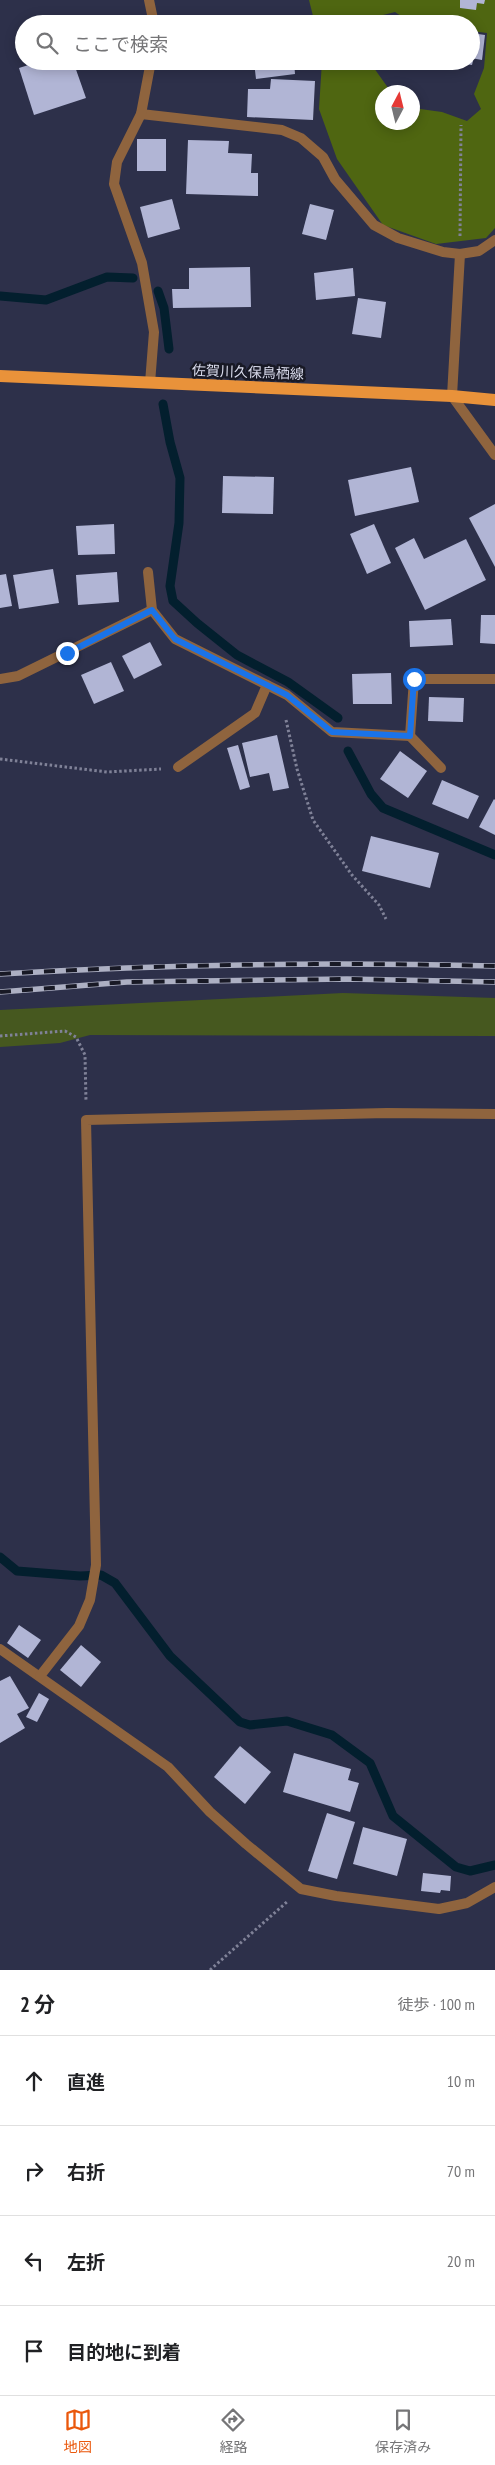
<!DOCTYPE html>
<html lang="ja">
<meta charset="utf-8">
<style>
body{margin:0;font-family:"PT Sans Narrow","Noto Sans JP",sans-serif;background:#f2f2f2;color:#202124}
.compass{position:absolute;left:375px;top:85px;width:45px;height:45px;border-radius:50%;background:#fff;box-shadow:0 2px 12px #0003;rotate:7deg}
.stop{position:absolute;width:15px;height:15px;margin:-11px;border:4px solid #1a73e8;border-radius:50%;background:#fff}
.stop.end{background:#1a73e8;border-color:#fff;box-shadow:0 1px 5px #0008}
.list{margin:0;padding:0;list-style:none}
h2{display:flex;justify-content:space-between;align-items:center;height:65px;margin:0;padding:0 20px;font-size:21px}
h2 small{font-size:16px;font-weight:400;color:#757577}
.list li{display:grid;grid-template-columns:32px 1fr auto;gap:15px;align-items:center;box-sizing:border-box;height:90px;padding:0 20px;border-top:1px solid #e0e0e0}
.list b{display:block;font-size:19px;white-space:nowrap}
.list em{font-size:16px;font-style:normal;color:#757577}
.icon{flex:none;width:28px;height:28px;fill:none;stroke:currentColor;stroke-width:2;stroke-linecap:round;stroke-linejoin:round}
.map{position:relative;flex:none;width:495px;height:1970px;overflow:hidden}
.search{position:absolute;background:#fff;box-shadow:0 2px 12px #0003;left:15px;right:15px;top:15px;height:55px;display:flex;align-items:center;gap:12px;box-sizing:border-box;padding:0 18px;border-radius:28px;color:#757577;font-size:19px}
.sheet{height:425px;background:#fff}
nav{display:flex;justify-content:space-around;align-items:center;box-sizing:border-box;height:70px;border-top:1px solid #e0e0e0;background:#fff;font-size:14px;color:#757577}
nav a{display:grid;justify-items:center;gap:2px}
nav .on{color:#ea580c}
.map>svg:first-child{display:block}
.green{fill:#46581f}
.forest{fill:#4f6611}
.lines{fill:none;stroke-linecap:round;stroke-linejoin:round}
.stream{stroke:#031f2e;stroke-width:9}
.building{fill:#b1b5d5}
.path{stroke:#808298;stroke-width:3;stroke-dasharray:2.5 2.5;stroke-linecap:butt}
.lane{stroke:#8f643e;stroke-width:10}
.street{stroke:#8f643e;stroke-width:10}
.primary{stroke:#e9923a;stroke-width:12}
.rail-casing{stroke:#adb0c3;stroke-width:5.5}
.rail{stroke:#181925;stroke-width:4;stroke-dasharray:11;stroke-linecap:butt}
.route{stroke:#1a73e8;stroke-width:6}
.labels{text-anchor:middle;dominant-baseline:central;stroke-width:5;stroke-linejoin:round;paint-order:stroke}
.street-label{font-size:14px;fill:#dbddee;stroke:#181925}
</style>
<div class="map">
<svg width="495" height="1970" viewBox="0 0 495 1970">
<rect width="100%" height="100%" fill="#2d304a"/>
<!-- green -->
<polygon class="green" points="343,993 495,998 495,1036 90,1035 60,1043 0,1047 0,1010"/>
<!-- forest -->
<polygon class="forest" points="309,0 495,0 495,228 486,238 436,244 383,225 337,159 319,109 322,61 369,61 391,92 382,92 382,122 412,122 413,108 442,112 467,121 481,109 474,94 484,68 487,33 471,31 471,24 413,24 395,12 371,18 371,24 315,24"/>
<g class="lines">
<!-- stream -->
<g class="stream">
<polyline points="158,291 164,308 169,349"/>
<polyline points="0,296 46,300 107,277 133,278"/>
<polyline points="163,404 170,442 180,478 179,523 170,586 173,601 197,623 237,655 288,682 338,718"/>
<polyline points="348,751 371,794 383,808 495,855"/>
<polyline points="0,1557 17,1571 80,1576 101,1575 115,1583 170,1656 240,1722 250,1725 287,1721 332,1735 370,1763 393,1816 456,1867 470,1871 495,1865"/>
</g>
</g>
<!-- building -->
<g class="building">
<polygon points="460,0 485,0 484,4 477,3 476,10 460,8"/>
<polygon points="273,21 273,24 260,24 260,23"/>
<polygon points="471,33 485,35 482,60 471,58"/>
<polygon points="41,61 73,61 86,98 34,115 19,68"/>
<polygon points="202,61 294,61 295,74 256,79 254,62 203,69"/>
<polygon points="450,61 473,61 472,65 450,62"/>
<polygon points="271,79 315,81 313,120 247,117 248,89 270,89"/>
<rect x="137" y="139" width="29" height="32"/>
<polygon points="188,140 229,141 228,153 252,154 251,173 258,173 258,196 186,194"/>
<polygon points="172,199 180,229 148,238 140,207"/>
<polygon points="310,204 334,210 326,240 302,234"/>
<polygon points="250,267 251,307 173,308 172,289 189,289 189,268"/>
<polygon points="353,268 355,296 316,300 314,273"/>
<polygon points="358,298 386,302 381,338 352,334"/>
<polygon points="411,467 419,502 355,516 348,480"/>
<polygon points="223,476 274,477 273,514 222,513"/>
<polygon points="495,504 495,567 469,518"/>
<polygon points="114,524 115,554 78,555 76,526"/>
<polygon points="374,524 391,563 367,574 350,534"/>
<polygon points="414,538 424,559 466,539 486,580 425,610 395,548"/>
<polygon points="53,569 59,603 19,609 13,575"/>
<polygon points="117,572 119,602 78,605 76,575"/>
<polygon points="6,574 12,606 0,608 0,575"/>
<polygon points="481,615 495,615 495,644 480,643"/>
<polygon points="451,619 453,645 410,647 409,621"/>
<polygon points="150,642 162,665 134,679 122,656"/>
<polygon points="111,662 124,691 94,704 81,675"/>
<polygon points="391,673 392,704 353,704 352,674"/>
<polygon points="429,697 464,698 463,722 428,721"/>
<polygon points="277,735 289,788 273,791 269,773 250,777 242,743"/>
<polygon points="238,745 250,787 240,790 227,748"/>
<polygon points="400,751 427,771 408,798 380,779"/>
<polygon points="442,780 479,796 468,819 432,804"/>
<polygon points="494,799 495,800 495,835 479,827"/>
<polygon points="371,836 439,853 430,888 362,871"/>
<polygon points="19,1625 41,1640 28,1658 7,1643"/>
<polygon points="81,1645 101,1662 81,1687 60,1670"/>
<polygon points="10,1676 29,1708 17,1714 25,1728 0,1743 0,1681"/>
<polygon points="39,1693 49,1699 37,1722 26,1717"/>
<polygon points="240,1746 271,1772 245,1804 214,1777"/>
<polygon points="294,1753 351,1769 348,1780 359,1783 350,1812 283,1792"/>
<polygon points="327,1813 355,1822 337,1879 308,1871"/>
<polygon points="363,1827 407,1839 397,1876 353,1864"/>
<polygon points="423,1873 451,1876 450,1891 441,1890 440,1893 421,1891"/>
</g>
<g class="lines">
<!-- path -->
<g class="path">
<polyline points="460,236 461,125"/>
<polyline points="286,720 297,769 313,820 352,875 379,905 386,919"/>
<polyline points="0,759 107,772 161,769"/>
<polyline points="0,1036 65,1031 76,1037 85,1055 86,1102"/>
<polyline points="210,1970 288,1901"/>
</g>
<!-- lane -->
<g class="lane">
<polyline points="141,114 282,130 301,138 323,157 335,179 374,225 398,238 443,252 460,254 479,251 495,240"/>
<polyline points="148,572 152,610"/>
<polyline points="410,736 441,768"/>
<polyline points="178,767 255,713 267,685"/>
</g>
<!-- street -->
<g class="street">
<polyline points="149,0 154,24"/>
<polyline points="460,254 452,396 495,455"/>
<polyline points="150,383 154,332 142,263 114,184 117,162 141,114 151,61"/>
<polyline points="0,679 18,676 152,610 175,639 287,695 332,732 410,736 414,679 495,679"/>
<polyline points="0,1649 168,1767 210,1812 246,1844 301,1889 336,1896 439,1909 467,1903 495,1887"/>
<polyline points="40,1676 79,1626 90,1600 96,1565 86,1120 387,1113 495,1114"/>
</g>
<!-- primary -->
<polyline class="primary" points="0,376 452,396 495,400"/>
<!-- rail casing -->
<g class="rail-casing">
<g id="rail">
<path d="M0 974C165 964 330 962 495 966"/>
<polyline points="0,992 127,982 347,979 495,982"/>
</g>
</g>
<!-- rail -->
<use href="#rail" class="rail"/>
</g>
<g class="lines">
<!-- route -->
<polyline class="route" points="67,653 152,610 175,639 287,695 332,732 410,736 414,679"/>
</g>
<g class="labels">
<!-- street labels -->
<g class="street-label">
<text transform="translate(248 372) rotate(2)">佐賀川久保鳥栖線</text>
</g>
</g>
</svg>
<svg class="compass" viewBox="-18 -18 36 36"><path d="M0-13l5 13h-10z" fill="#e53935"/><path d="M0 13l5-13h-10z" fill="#757577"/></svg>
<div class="stop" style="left:414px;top:679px"></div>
<div class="stop end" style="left:67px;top:653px"></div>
<div class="search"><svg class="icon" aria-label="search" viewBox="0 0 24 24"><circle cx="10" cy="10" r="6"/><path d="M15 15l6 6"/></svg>ここで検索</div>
</div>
<section class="sheet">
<h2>2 分<small>徒歩 · 100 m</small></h2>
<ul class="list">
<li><svg class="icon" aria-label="ahead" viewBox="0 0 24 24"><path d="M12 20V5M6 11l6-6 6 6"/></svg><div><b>直進</b></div><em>10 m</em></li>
<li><svg class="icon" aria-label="right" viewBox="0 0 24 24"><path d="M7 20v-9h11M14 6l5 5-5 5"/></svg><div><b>右折</b></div><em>70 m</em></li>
<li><svg class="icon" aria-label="left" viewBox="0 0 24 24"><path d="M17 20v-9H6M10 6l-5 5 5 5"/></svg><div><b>左折</b></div><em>20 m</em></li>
<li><svg class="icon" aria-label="arrive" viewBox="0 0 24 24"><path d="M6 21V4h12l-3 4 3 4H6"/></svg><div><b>目的地に到着</b></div></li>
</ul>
</section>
<nav>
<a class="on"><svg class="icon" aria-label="map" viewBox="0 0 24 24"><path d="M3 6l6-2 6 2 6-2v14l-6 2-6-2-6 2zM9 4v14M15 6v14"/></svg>地図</a>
<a><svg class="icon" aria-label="directions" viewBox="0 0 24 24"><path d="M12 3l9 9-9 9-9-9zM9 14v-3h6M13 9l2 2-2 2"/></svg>経路</a>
<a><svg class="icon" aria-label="saved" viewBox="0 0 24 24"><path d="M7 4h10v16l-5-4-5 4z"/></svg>保存済み</a>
</nav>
